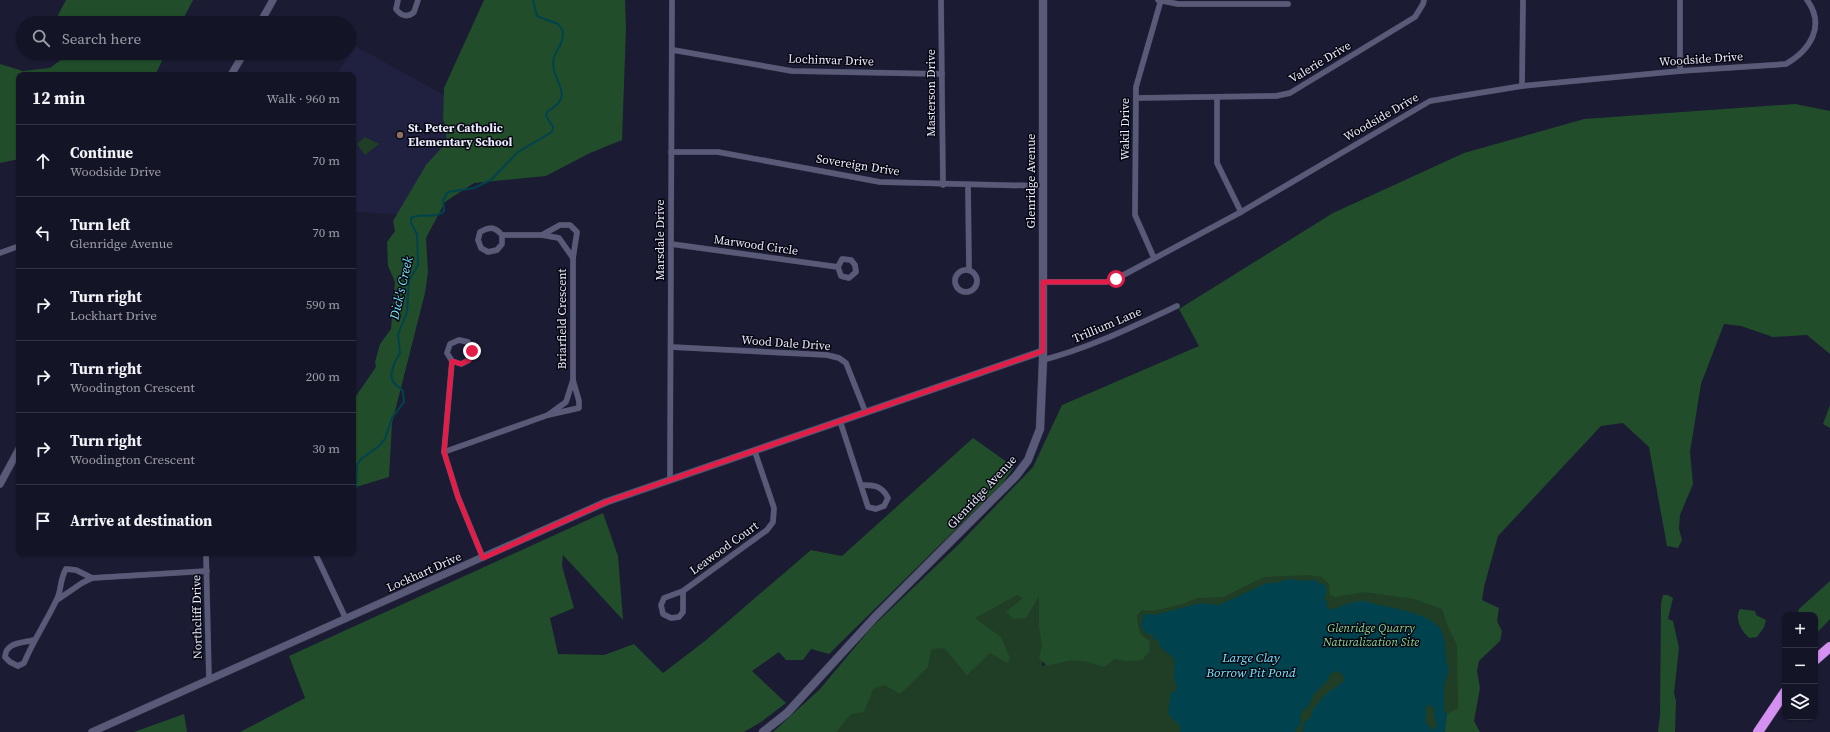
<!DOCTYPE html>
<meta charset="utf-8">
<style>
body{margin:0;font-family:"Source Serif 4",serif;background:#1d1d2f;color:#f1f3f6}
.controls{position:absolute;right:12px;bottom:12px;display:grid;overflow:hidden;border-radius:8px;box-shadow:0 1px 3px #0004}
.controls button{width:36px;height:36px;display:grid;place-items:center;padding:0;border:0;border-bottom:1px solid #334;background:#141427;color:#f1f3f6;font:20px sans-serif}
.stop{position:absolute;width:12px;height:12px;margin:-9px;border:3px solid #e11d48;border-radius:50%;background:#fff}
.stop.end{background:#e11d48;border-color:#fff;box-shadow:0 1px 4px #0008}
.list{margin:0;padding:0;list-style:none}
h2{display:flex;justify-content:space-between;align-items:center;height:52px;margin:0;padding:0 16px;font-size:17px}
h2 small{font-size:13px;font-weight:400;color:#9d9ea7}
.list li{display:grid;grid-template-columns:26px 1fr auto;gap:12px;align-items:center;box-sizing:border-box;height:72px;padding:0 16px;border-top:1px solid #334}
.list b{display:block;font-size:15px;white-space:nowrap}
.list p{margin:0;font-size:13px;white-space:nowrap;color:#9d9ea7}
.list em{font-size:13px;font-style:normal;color:#9d9ea7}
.icon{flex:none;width:22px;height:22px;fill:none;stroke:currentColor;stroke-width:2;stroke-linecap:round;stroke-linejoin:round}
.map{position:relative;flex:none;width:1830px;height:732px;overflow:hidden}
.search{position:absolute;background:#141427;box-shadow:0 1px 3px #0004;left:16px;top:16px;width:340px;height:44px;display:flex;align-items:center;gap:10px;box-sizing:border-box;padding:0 14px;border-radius:22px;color:#9d9ea7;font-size:15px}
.panel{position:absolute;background:#141427;box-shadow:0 1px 3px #0004;left:16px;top:72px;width:340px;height:484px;border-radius:8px}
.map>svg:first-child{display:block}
.built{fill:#202040}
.green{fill:#203e25}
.forest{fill:#214d2a}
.water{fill:#00434e;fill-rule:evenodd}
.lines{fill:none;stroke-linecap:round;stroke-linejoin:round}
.stream{stroke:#00434e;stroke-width:2}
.minor-casing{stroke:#38374c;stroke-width:6}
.tertiary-casing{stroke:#38374c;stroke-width:8}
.secondary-casing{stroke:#38374c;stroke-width:9}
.motorway-casing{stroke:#38374c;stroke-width:11}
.minor{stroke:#585a78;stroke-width:5.5}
.tertiary{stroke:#585a78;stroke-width:7}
.secondary{stroke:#585a78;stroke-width:8}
.motorway{stroke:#d591f2;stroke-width:10}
.route{stroke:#e11d48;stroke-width:5}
.education-dot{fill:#8d6e63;stroke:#070712;stroke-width:1.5}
.labels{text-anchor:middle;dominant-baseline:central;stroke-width:3;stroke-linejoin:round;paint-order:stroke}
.street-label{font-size:12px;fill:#e9eafc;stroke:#070712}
.poi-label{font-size:12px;font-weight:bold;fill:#e9eafc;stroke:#070712;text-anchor:start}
.park-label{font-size:12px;font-style:italic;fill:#8ed398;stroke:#070712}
.water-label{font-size:13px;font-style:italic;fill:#77e7ff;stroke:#070712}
</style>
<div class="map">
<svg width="1830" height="732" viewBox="0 0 1830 732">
<rect width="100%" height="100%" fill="#1b1b34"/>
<!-- built -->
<polygon class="built" points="355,46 444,95 443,120 446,127 446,143 398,214 353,212 353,75 336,75"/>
<!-- green -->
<g class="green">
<polygon points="365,137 379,144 365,155 357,144"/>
<polygon points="1472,490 1467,732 777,732 1045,562 1042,666 1135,624 1133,607"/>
</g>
<!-- forest -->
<g class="forest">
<polygon points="66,0 193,0 181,23 57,23 57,17"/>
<polygon points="484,0 625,0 626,28 622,140 590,153 546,176 474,183 445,202 426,238 428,272 425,293 392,423 389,477 356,487 353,481 353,396 356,396 376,367 375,362 380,344 391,329 395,282 388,266 387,242 395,231 393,221 426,165 446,143 446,127 443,120 444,88"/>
<polygon points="60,53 166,53 155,75 19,75 19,159 0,163 0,64 23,71 50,68 62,59"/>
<path d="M1795 104 1830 111V354L1807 335 1773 337 1741 326 1724 324 1701 384 1690 452 1693 484 1680 515 1679 529 1682 540 1678 548 1667 546 1649 447 1623 423 1601 426 1498 536 1484 587 1482 600 1499 608 1497 621 1502 631 1500 641 1479 661 1477 671 1480 688 1474 721 1480 732H1445L1447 714 1458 708 1457 645 1448 627 1442 609 1414 599 1365 592 1335 597 1330 595 1329 584 1322 577 1308 575 1264 577 1223 597 1197 598 1183 604 1153 611 1142 610 1137 615C1138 626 1138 636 1149 640L1150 651 1142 660 1127 661 1115 659 1104 667C1077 658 1074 659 1047 666L1039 658 1042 646 1039 627V596L1026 618 1014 619 1006 612 1023 598 1017 595 975 618 1001 637 1010 658 1007 663 990 653 967 675 944 648 931 649 928 667 900 694 885 685 873 689 864 712 851 714 836 732H773L820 689 871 628 959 544 1033 467 1062 405 1199 346 1179 309 1333 213 1464 153 1584 119Z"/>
<polygon points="1830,405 1830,428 1823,424"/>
<polygon points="973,438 1014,467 1002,484 829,654 811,649 803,660 786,660 779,652 752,671 786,703 761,722 744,732 240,732 305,698 289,656 603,513 618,556 623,620 563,555 562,566 574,608 550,618 558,654 604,655 634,644 663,673 705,641 811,550 842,556"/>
<polygon points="1830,581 1830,619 1815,635 1815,615 1797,615 1799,609"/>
<polygon points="1663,595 1668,595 1673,598 1668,619 1673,621 1679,648 1674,693 1676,701 1675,732 1658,732 1660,715 1661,603"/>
<path d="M1740 609 1755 611 1756 615 1766 620 1764 627 1757 637 1750 638C1742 633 1734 618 1740 609Z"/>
<polygon points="184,714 187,732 134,732"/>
</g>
<!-- water -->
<path class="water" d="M1292 579 1303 581 1316 580 1320 584 1325 585 1327 591 1324 599 1328 603 1326 606 1331 610C1341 606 1353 601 1364 601 1369 601 1374 604 1379 605 1395 608 1431 614 1441 630 1448 643 1443 657 1449 669L1444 686V711L1447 714 1445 732H1302L1303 724 1311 717 1313 709 1326 694 1344 681 1343 675 1337 671 1331 673 1328 680 1313 695 1309 706 1303 710 1300 717 1301 722 1295 732H1180V726L1168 714 1171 692 1176 691 1177 686 1174 679 1175 659 1160 647 1158 639 1152 640 1155 636 1145 633 1141 625 1144 614 1154 615 1201 603 1219 605 1267 583H1276L1284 580ZM1428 705 1435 708 1434 714 1437 726 1433 730 1426 723V708Z"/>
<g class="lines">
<!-- stream -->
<path class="stream" d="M356 488 357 465 361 459 379 446 385 439 392 418 404 402 403 391 393 382 391 376 394 364 400 353 398 335 407 312 409 281 418 265 417 234 411 223V218C422 212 434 220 444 211L443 200 448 192 474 188 491 180 518 152 552 132 553 127 546 116 547 112C576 95 554 86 553 63 553 56 558 50 561 43 563 39 563 35 563 31L558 24 537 16 533 0"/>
<!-- minor casing -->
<g class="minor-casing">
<g id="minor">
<path d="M398 0 396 9C401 16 408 18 414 12L418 0"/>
<polyline points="941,0 943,185"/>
<polyline points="1158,0 1178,4 1288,4"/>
<polyline points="1680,0 1680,71"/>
<polyline points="673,50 792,71 942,74"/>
<polyline points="1522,86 1523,0"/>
<polyline points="1136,98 1276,96 1290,93 1415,17 1423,4 1424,0"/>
<polyline points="1217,98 1217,163 1241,212"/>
<polyline points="671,152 718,152 880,182 1043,186"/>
<polyline points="968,185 969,269"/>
<path d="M502 235V244L497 250 488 252 481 248 478 240 480 232C490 226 495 227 502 235H542L559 238 573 258"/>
<polyline points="542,235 560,225 570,225 577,232 573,258 573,380 566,402 548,415"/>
<polyline points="671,244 838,267 842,259 851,260 855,265 856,272 849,278 841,276 838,267"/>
<polyline points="0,253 19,246"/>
<polyline points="1154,258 1135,215 1136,87 1161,0"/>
<circle cx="966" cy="281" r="11"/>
<path d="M1043 282H1106L1116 279 1241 212 1430 101 1522 86 1680 71 1786 64C1810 50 1826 26 1807 0"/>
<polyline points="671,347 827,355 839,358 846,363 865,411"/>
<path d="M1043 360C1090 348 1134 326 1177 306"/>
<polyline points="452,361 461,364 469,360 472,351 468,342 459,340 450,344 447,353 452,361 444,452 458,497 483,558"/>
<path d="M840 421 868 507 876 509 884 506 888 498C882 486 875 485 862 485"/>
<polyline points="444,452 548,415 579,408 579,401 573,380"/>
<polyline points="670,480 672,0"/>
<polyline points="206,553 209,680"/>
<polyline points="315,553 346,619"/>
<polyline points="683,591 683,612 679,617 671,618 663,614 661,605 664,598 683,591 767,530 773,522 774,508 755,452"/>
<polyline points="57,600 82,583 92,578 207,571"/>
<path d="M34 640C22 643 6 642 5 657L10 662 18 666 24 663C33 641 46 622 56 601 62 591 59 581 66 569L76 570 92 578"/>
</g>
</g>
<!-- tertiary casing -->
<g class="tertiary-casing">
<g id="tertiary">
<polyline points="260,23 273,0"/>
<polyline points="231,75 244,53"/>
<polyline points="0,484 19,449"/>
<polyline points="92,732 606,502 1043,351"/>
</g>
</g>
<!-- secondary casing -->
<g class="secondary-casing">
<polyline id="secondary" points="763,732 787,713 875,617 1016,476 1028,460 1040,429 1043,360 1043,0"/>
</g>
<!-- motorway casing -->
<g class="motorway-casing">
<g id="motorway">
<polyline points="1815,660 1830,647"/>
<polyline points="1758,732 1785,692"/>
</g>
</g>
<!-- minor -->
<use href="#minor" class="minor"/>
<!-- tertiary -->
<use href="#tertiary" class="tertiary"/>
<!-- secondary -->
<use href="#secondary" class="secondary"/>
<!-- motorway -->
<use href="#motorway" class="motorway"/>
</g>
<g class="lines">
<!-- route -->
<polyline class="route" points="472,351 469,360 461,364 452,361 444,452 458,497 483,558 606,502 1043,351 1043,282 1106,282 1116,279"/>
</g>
<!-- markers -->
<circle class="education-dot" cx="400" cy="135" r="4"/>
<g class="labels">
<!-- street labels -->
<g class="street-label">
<text transform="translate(1701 59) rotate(-4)">Woodside Drive</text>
<text transform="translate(831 60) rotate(2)">Lochinvar Drive</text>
<text transform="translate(1320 62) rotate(-31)">Valerie Drive</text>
<text transform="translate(931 93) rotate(-90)">Masterson Drive</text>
<text transform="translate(1381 117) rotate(-30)">Woodside Drive</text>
<text transform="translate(1125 129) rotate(-90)">Wakil Drive</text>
<text transform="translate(858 165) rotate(9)">Sovereign Drive</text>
<text transform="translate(1031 181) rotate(-90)">Glenridge Avenue</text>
<text transform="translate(660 240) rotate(-90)">Marsdale Drive</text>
<text transform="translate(756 245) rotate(8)">Marwood Circle</text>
<text transform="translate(562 319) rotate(-90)">Briarfield Crescent</text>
<text transform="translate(1107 325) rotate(-23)">Trillium Lane</text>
<text transform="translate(786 343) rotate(4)">Wood Dale Drive</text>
<text transform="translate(982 492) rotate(-47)">Glenridge Avenue</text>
<text transform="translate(724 548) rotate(-36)">Leawood Court</text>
<text transform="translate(424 572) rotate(-24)">Lockhart Drive</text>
<text transform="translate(197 617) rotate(-91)">Northcliff Drive</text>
</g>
<!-- poi labels -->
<g class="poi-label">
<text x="408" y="128">St. Peter Catholic<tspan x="408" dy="14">Elementary School</tspan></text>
</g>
<!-- park labels -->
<g class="park-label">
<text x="1371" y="628">Glenridge Quarry<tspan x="1371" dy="14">Naturalization Site</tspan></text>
</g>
<!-- water labels -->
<g class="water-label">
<text transform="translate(401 288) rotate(-77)">Dick's Creek</text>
<text x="1251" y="657">Large Clay<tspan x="1251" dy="15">Borrow Pit Pond</tspan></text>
</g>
</g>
</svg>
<div class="controls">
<button>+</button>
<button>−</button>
<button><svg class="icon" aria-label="layers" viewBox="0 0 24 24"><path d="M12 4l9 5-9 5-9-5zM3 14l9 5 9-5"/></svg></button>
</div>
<div class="stop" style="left:1116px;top:279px"></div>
<div class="stop end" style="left:472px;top:351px"></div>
<div class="search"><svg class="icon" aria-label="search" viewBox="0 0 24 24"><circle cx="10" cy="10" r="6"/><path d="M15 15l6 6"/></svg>Search here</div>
<section class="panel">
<h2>12 min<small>Walk · 960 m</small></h2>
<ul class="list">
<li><svg class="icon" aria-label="ahead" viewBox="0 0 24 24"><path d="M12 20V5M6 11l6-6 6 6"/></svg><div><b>Continue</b><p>Woodside Drive</p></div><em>70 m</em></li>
<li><svg class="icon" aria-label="left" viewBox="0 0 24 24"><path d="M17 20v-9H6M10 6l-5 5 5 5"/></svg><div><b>Turn left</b><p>Glenridge Avenue</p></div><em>70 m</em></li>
<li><svg class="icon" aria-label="right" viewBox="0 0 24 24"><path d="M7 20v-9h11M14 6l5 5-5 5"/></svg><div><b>Turn right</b><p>Lockhart Drive</p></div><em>590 m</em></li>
<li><svg class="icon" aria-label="right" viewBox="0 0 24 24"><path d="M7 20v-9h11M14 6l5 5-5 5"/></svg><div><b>Turn right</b><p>Woodington Crescent</p></div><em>200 m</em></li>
<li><svg class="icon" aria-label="right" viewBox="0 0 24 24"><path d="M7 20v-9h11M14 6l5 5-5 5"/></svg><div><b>Turn right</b><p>Woodington Crescent</p></div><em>30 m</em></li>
<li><svg class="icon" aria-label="arrive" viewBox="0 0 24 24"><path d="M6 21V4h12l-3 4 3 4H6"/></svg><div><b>Arrive at destination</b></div></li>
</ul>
</section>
</div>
